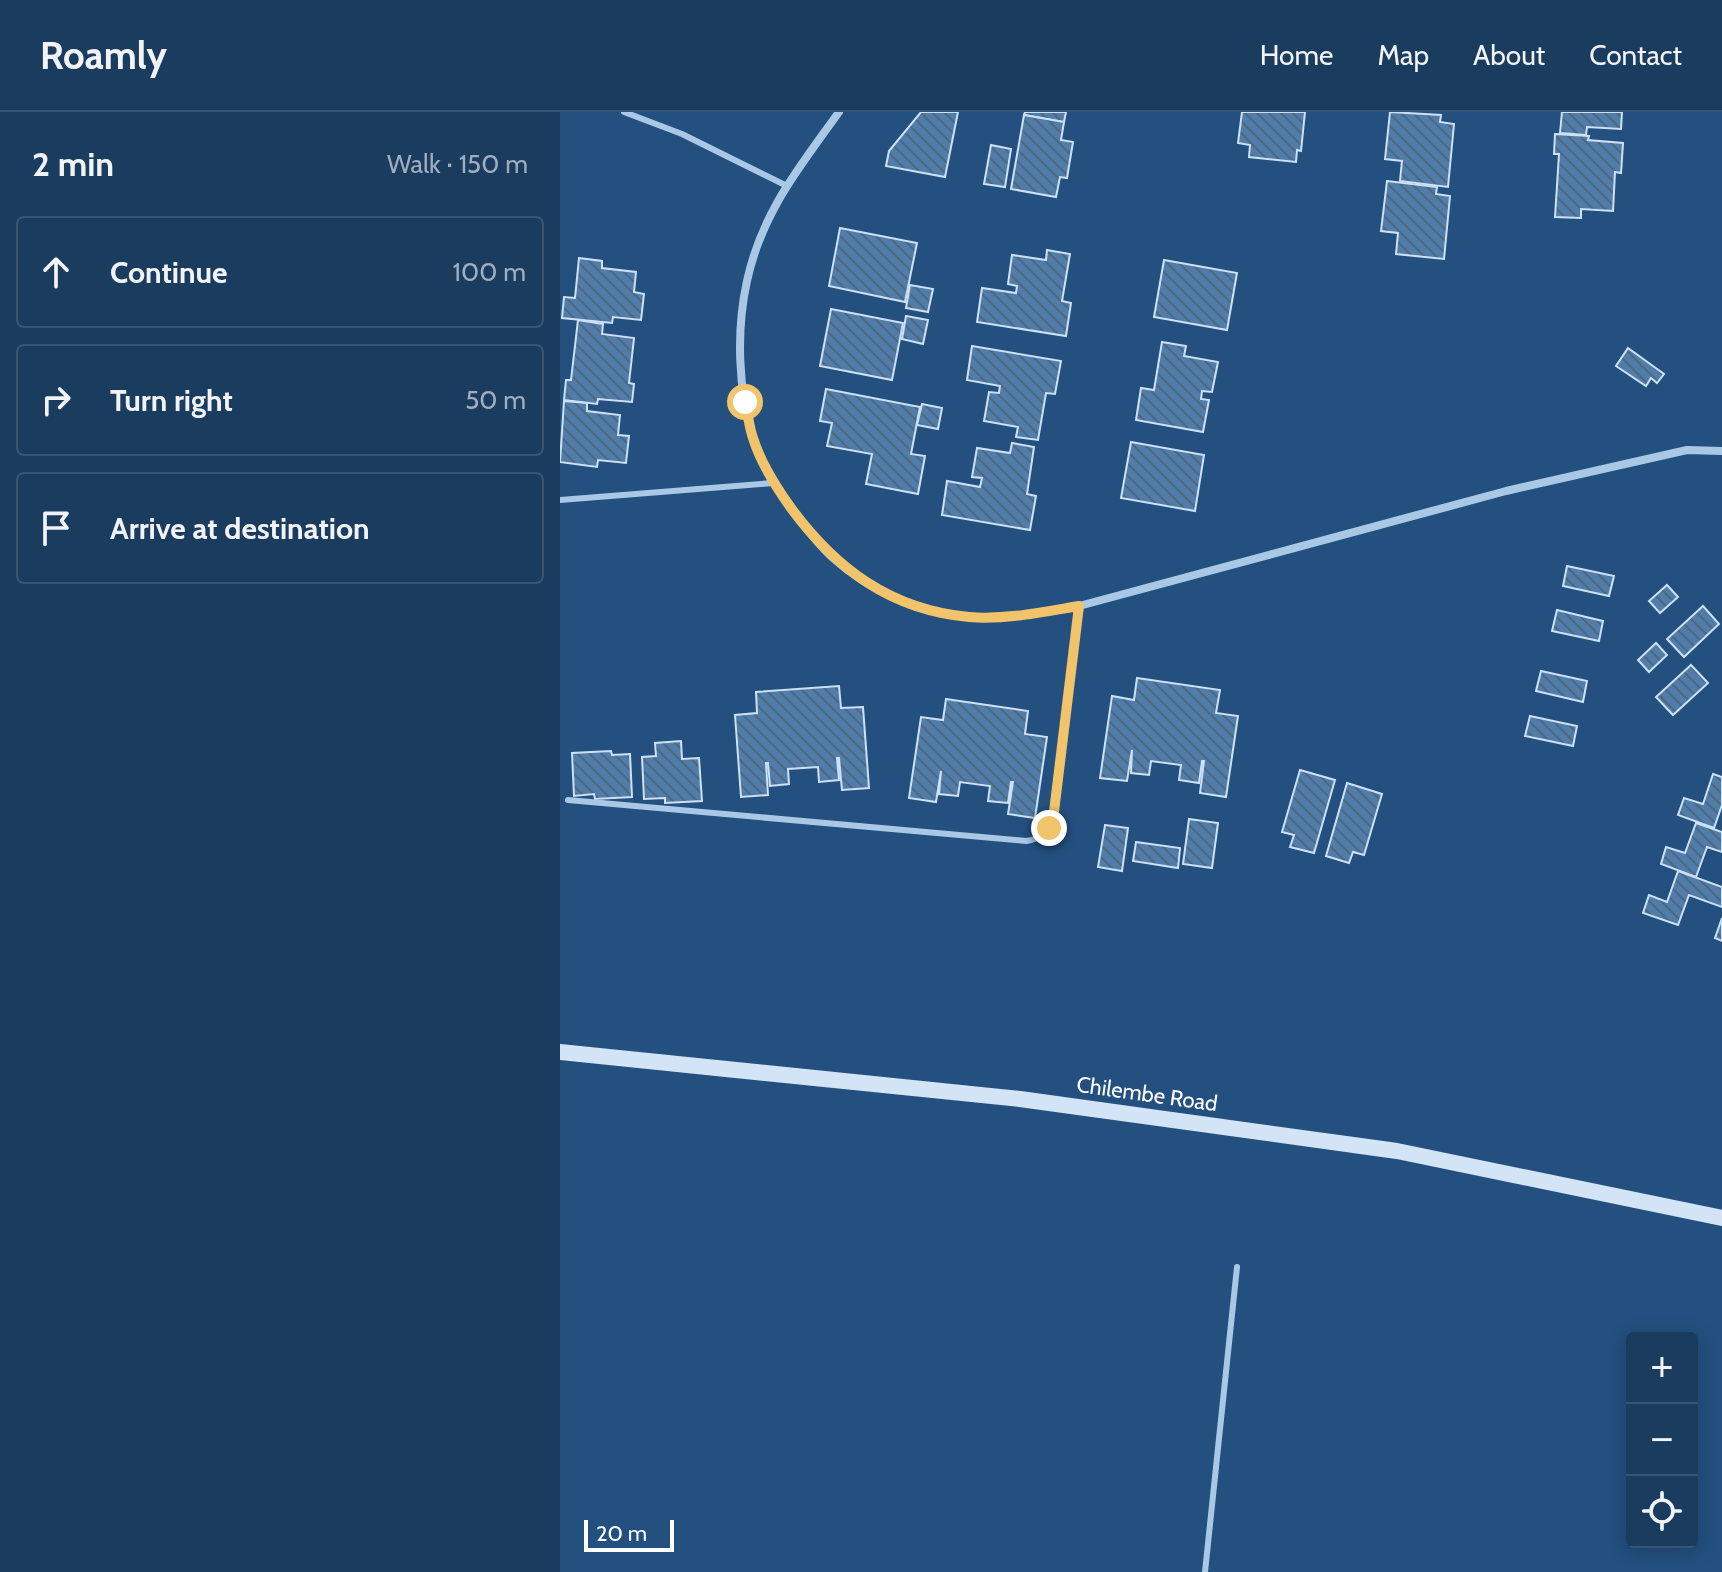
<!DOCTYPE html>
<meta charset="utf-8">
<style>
body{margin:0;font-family:Cabin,sans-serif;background:#274768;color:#f1f3f6}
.controls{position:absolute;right:24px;bottom:24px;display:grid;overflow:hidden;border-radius:8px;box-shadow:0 4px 20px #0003}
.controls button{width:72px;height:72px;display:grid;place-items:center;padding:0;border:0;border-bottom:2px solid #385674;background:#1a3c5f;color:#f1f3f6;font:40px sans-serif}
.scale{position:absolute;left:24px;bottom:20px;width:90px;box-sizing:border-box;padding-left:8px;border:4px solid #fff;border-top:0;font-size:22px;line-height:28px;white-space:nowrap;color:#fff;-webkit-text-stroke:6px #23507f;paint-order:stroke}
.stop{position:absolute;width:24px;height:24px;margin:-18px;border:6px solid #f1c46c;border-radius:50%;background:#fff}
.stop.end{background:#f1c46c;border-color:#fff;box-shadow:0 2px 8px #0008}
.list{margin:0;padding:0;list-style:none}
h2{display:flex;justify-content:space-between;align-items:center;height:104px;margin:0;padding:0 32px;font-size:34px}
h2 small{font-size:26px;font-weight:400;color:#9fadbd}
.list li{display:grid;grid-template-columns:52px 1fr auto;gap:24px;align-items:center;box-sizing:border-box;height:112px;margin:0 16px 16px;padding:0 16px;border:2px solid #385674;border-radius:8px}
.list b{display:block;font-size:30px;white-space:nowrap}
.list em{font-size:26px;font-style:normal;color:#9fadbd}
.icon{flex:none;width:44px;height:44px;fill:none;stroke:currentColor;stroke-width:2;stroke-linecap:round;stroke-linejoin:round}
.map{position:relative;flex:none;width:1162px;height:1460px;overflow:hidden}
header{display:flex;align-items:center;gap:48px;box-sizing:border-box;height:112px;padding:0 40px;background:#1a3c5f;border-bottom:2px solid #385674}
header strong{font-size:38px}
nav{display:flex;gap:44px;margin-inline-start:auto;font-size:28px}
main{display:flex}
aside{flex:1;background:#1a3c5f}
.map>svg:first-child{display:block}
.building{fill:url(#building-back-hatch);stroke:#cce1f5;stroke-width:2}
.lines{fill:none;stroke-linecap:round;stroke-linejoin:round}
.service{stroke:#a9c8e6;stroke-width:6}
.minor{stroke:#a9c8e6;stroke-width:8}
.secondary{stroke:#d3e4f6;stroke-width:16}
.route{stroke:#f1c46c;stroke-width:10}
.labels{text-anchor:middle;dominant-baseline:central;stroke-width:8;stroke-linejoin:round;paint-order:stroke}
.street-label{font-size:22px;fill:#fff;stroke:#23507f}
</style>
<header>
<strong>Roamly</strong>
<nav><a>Home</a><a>Map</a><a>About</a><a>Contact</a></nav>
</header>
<main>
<aside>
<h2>2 min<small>Walk · 150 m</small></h2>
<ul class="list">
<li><svg class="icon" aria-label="ahead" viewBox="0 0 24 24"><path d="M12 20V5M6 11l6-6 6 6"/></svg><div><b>Continue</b></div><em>100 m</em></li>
<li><svg class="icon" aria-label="right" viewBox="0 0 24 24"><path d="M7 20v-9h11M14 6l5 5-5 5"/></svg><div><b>Turn right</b></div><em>50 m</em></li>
<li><svg class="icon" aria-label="arrive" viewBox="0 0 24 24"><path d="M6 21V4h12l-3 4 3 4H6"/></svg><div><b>Arrive at destination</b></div></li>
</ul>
</aside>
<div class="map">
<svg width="1162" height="1460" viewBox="0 0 1162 1460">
<defs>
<pattern id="building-back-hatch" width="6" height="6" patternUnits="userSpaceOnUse" patternTransform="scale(2)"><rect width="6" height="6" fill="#507daa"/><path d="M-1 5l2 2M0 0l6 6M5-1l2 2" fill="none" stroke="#4e6780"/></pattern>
</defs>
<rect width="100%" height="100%" fill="#23507f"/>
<!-- building -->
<g class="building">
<polygon points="361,0 398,0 385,65 326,54 329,39"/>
<polygon points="465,0 506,0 504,10 464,3"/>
<polygon points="682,0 745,0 741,39 737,38 736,50 689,45 690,33 678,31"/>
<polygon points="830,0 881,3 880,10 894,12 888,75 840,69 842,49 825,47"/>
<polygon points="1002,0 1062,0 1061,17 1027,15 1026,23 1000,21"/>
<polygon points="464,3 504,10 501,28 513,30 507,66 500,65 496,85 451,77"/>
<polygon points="995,22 1029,24 1028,28 1063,31 1061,61 1055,60 1053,99 1021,97 1021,106 995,105 999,42 994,42"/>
<polygon points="431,33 451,37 445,75 424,72"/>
<polygon points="827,69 877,75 876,82 890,84 884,147 836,142 838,121 821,119"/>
<polygon points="280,116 357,131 345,190 269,174"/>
<polygon points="487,138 510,142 502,189 511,191 506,224 417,210 422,176 456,181 457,174 448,172 452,143 486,148"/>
<polygon points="19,146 42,149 42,156 76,160 74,180 84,182 81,208 53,205 52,211 2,206 4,185 15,186"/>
<polygon points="604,148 677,161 667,218 594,205"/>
<polygon points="350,173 373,177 368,200 346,196"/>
<polygon points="271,197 343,211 332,268 260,254"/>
<polygon points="346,204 368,208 363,232 342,227"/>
<polygon points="18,208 43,212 42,222 74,226 69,271 74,272 72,290 38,287 37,292 4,288 6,268 11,268"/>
<polygon points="602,230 626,234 624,244 658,250 652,280 642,279 641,287 649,288 643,320 576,308 581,276 594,278"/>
<polygon points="412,234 501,249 495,282 486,281 478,328 456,325 458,315 424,309 429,280 439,281 440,274 407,268"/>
<polygon points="1068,236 1104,262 1097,271 1091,266 1086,274 1056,254"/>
<polygon points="266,277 360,295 351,342 365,344 358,382 306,372 312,342 267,334 272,311 260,309"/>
<polygon points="4,289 27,291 27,299 60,303 58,323 69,324 66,351 38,348 37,355 0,350"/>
<polygon points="362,292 382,296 378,317 357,313"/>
<polygon points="571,330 644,343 635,399 561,386"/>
<polygon points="452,331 474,335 467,382 476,384 470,418 382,403 387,369 420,375 422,366 412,365 417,336 450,341"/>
<polygon points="1007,454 1054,464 1049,484 1003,474"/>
<polygon points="1107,473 1118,485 1100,501 1089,489"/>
<polygon points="1143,494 1159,512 1124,545 1107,527"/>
<polygon points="997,498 1043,509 1039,529 992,519"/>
<polygon points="1096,531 1107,543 1089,560 1078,548"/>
<polygon points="1131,553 1148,571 1113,603 1096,585"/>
<polygon points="981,559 1027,569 1023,590 976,579"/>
<polygon points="577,566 660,578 656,601 678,604 666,685 640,681 644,649 642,649 639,671 619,668 621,653 591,649 589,663 571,661 572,638 567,669 540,666 552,584 574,588"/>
<polygon points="279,574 281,596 303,595 309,676 282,678 279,646 277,646 279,668 259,670 258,655 228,657 229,672 210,674 208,651 206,651 208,683 181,685 175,603 197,601 196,580"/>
<polygon points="386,587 468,599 465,622 487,625 475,706 448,702 453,670 451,670 448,691 428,689 430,674 400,670 398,684 379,682 381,659 376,690 349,686 361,605 383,608"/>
<polygon points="970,604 1017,614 1013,634 965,624"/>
<polygon points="121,629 122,647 139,646 142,689 105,691 105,686 84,687 82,645 96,644 95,631"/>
<polygon points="51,639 52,643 70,642 72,685 35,687 34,682 14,684 12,641"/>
<polygon points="740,658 775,668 754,741 730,735 734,723 722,720"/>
<polygon points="1153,662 1162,665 1162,693 1154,716 1118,703 1124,686 1143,692"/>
<polygon points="787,671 822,682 804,743 793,740 789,751 766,744"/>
<polygon points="629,707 658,711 652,756 623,752"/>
<polygon points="1136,711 1162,720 1162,740 1147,735 1136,765 1101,752 1106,735 1125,741"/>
<polygon points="545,713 568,716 562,759 538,755"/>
<polygon points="576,730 620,736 618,756 573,749"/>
<polygon points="1118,759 1162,775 1162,795 1129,783 1118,813 1083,801 1089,783 1107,790"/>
<polygon points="1162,806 1162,829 1155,826"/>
</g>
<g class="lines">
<!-- service -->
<g class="service">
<polyline points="64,0 122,22 225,73"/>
<polyline points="0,388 213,371"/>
<path d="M8 688 466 729C480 727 488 721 493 708L519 494"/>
<polyline points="645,1460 677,1155"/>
</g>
<!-- minor -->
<path class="minor" d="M279 0C239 56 202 100 187 169 176 219 178 277 193 326 201 351 215 374 230 395 244 413 256 431 273 446 308 478 363 502 411 505 448 507 483 500 519 494L946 379 1127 338 1162 339"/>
<!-- secondary -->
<polyline class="secondary" points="0,940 460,987 837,1039 1162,1106"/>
</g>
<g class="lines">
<!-- route -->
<path class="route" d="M185 290C188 302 189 315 193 326 201 352 216 375 231 396 276 457 331 498 409 505 446 508 483 500 519 494L493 708 489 716"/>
</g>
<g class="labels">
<!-- street labels -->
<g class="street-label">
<text transform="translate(587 982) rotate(8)">Chilembe Road</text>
</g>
</g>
</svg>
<div class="controls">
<button>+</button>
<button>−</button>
<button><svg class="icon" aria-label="locate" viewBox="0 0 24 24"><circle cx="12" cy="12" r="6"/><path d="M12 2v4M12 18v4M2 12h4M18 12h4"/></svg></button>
</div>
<div class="scale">20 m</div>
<div class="stop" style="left:185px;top:290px"></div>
<div class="stop end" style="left:489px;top:716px"></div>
</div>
</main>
